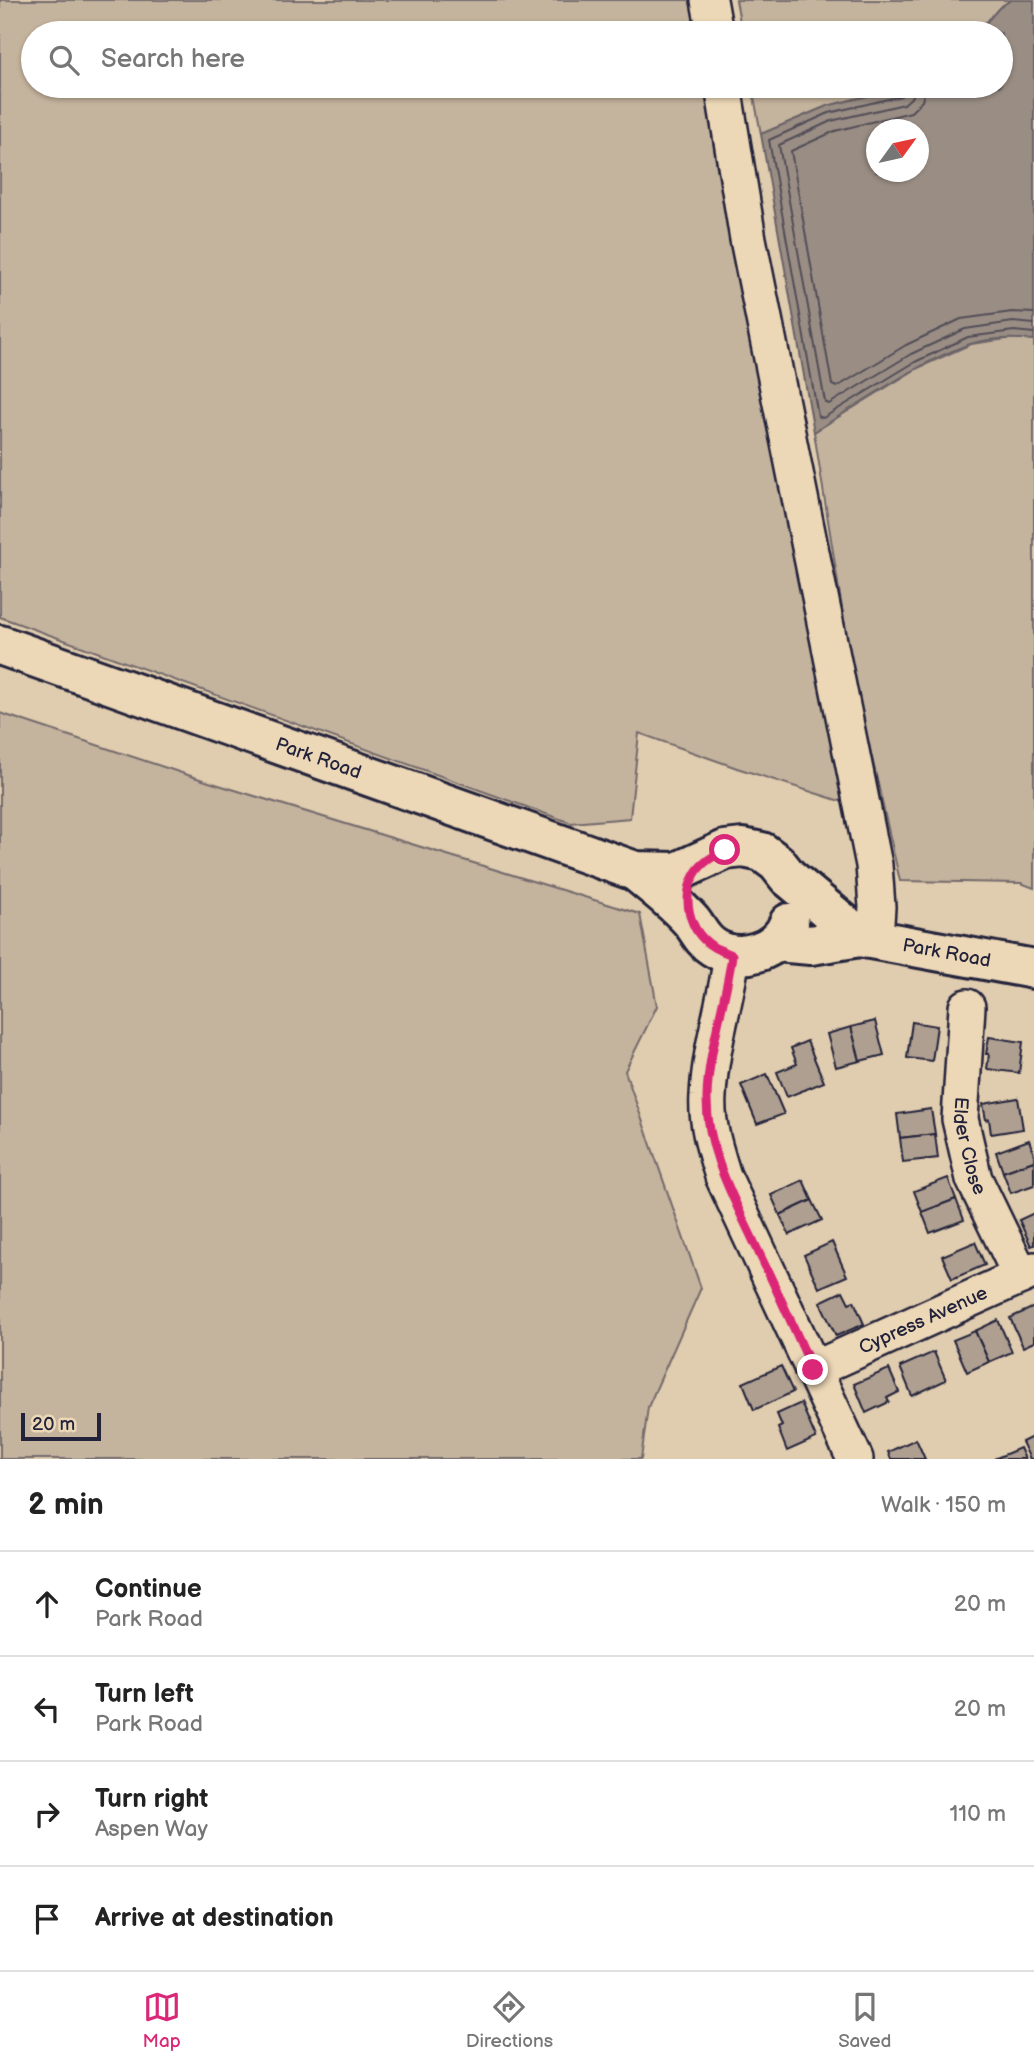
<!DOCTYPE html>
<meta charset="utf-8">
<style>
body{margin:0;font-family:"Balsamiq Sans",sans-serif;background:#f2f2f2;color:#222}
.compass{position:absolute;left:866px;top:119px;width:63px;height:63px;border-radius:50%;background:#fff;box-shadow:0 2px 5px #0004;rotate:57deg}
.scale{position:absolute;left:21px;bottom:18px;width:80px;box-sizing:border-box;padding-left:7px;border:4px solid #22223b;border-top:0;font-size:19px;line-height:24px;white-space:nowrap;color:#22223b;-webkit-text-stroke:5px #ecd7b6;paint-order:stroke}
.stop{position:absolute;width:21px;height:21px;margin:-16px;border:5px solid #db2777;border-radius:50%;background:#fff}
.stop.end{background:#db2777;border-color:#fff;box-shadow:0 2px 7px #0008}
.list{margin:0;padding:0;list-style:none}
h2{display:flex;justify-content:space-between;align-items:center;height:91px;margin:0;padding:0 28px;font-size:30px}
h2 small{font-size:23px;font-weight:400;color:#767676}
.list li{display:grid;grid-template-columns:46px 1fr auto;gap:21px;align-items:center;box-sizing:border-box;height:105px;padding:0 28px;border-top:2px solid #e0e0e0}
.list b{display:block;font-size:26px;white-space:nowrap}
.list p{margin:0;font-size:23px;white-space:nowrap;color:#767676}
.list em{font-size:23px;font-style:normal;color:#767676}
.icon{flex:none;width:38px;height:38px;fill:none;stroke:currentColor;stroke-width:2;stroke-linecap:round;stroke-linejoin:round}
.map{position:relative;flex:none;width:1034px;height:1459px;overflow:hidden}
.search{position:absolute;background:#fff;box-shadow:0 2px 5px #0004;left:21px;right:21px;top:21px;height:77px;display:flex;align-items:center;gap:18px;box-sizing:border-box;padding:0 24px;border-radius:38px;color:#767676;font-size:26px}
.sheet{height:511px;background:#fff}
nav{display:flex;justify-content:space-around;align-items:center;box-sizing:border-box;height:98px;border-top:2px solid #e0e0e0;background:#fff;font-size:19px;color:#767676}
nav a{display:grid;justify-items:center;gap:4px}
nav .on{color:#db2777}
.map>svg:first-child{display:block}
.green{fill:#c4b39d;stroke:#736a6c;stroke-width:2}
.water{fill:#9a8e84;stroke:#6a6367;stroke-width:2;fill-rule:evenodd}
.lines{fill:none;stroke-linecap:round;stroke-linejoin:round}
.shore{stroke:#524d58;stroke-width:2}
.building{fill:#ae9f90;stroke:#22223b;stroke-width:2}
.minor-casing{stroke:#22223b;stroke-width:40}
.major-casing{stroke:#22223b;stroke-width:44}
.minor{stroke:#ecd7b6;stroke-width:35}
.major{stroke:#ecd7b6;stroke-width:38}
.route{stroke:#db2777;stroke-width:9}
.labels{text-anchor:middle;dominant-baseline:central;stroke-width:7;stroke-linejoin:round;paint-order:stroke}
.street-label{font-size:19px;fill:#22223b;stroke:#ecd7b6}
</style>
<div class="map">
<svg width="1034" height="1459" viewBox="0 0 1034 1459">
<rect width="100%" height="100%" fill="#e0ccae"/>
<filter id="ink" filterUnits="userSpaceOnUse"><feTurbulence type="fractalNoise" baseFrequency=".0143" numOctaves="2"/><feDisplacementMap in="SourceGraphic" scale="14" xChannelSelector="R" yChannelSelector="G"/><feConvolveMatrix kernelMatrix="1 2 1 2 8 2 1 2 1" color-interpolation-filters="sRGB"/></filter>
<g filter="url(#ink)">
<!-- green -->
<g class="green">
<polygon points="0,0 702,0 707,33 33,33 33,86 714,86 729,191 843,802 737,768 639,733 630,818 571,823 0,617"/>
<polygon points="736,0 1011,0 999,8 977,33 742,33"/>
<polygon points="752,86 908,86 827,106 761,134"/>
<polygon points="1014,338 1034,340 1034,888 1021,883 900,881 851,665 814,432 918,368 971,344"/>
<polygon points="0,713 209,782 640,914 657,1006 625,1071 701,1288 648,1407 641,1459 0,1459"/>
</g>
<!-- water -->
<path class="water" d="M1011 0H1034V340C1014 338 989 338 970 344 918 362 861 403 814 432L761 134 827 106 908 86H1001V33H977L999 8ZM876 130H918V172H876Z"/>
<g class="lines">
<!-- shore -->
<g class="shore">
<polyline points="906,86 905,92 901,96 829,113 769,140 818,416 823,418 915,362 968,337 1014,331 1034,333"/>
<polyline points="915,86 913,96 904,104 831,121 779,145 825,402 829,404 911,354 965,329 1013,322 1034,324"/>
<polyline points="926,86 922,101 911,112 835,131 791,151 832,385 837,387 906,345 961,319 1012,312 1034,313"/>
</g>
</g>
<!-- building -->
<g class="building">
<polygon points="875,1021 884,1055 860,1061 851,1027"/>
<polygon points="912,1022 937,1026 932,1061 907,1058"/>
<polygon points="851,1027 860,1061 836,1067 827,1034"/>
<polygon points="989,1037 1023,1042 1019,1073 987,1069 989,1054 986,1054"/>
<polygon points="807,1041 824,1082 787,1097 777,1072 797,1064 791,1048"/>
<polygon points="767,1074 784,1114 757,1124 741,1085"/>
<polygon points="1018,1098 1023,1129 991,1134 989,1119 986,1120 983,1104"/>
<polygon points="931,1109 935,1134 900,1138 897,1114"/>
<polygon points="935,1134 938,1158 903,1162 900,1138"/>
<polygon points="1029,1140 1034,1154 1034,1161 1003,1172 996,1152"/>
<polygon points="1034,1161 1034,1185 1011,1193 1003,1172"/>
<polygon points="948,1178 956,1199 922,1212 914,1191"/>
<polygon points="803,1180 812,1200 780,1215 771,1195"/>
<polygon points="956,1199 964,1220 930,1233 922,1212"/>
<polygon points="812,1200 822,1220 789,1235 780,1215"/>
<polygon points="1034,1213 1034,1245 1031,1246 1019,1220"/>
<polygon points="832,1242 847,1276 819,1288 804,1255"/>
<polygon points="975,1242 985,1265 952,1279 942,1256"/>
<polygon points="843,1291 849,1303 854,1301 864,1324 836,1336 820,1302"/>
<polygon points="1034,1307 1034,1342 1023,1347 1010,1318"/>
<polygon points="998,1320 1012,1352 989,1362 975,1331"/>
<polygon points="975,1331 989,1362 967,1372 953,1340"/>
<polygon points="934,1352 946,1380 912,1396 900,1367"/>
<polygon points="781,1366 793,1392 754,1410 743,1383"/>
<polygon points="889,1369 899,1392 887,1398 889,1402 866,1413 854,1384"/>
<polygon points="801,1403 816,1438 787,1451 778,1428 782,1426 777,1414"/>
<polygon points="1034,1436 1034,1459 1030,1459 1022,1442"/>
<polygon points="916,1439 925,1459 891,1459 888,1452"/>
<polygon points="1020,1448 1025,1459 994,1459"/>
</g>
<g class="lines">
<!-- minor casing -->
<g class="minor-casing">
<g id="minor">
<polyline points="709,0 715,33"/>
<polyline points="723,86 748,239 874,865 877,907 875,939"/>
<path d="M732 955C726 1002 710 1048 708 1096 706 1123 715 1150 723 1176L855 1459"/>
<path id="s1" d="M967 1007 960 1119 974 1179 1021 1276"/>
<path id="s2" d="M813 1370 1034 1270"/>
</g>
</g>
<!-- major casing -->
<g class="major-casing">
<g id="major">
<path id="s3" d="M0 645 635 871 677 872 725 850 743 848 762 852 777 863 788 877 860 937"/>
<path d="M635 871C654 887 676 903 692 922 699 931 702 940 713 947 739 964 778 952 789 923"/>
<path id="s4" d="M776 942 811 945 860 937 1034 969"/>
</g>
</g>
<!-- minor -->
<use href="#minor" class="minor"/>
<!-- major -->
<use href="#major" class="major"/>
</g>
</g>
<g class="lines" filter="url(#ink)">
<!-- route -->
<path class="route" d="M725 850C714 856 702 862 695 874 681 898 689 931 712 946 718 950 726 952 732 955 726 1002 708 1050 707 1097 706 1153 737 1204 759 1253 778 1292 795 1331 813 1370"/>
</g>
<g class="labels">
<!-- street labels -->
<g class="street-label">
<text stroke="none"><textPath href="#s3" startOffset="338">Park Road</textPath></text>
<text stroke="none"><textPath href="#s4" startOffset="173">Park Road</textPath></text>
<text stroke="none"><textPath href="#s1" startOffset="140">Elder Close</textPath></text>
<text stroke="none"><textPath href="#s2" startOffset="121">Cypress Avenue</textPath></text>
</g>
</g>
</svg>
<svg class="compass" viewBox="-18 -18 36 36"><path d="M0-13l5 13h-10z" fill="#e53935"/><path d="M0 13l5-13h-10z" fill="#767676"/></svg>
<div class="scale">20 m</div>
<div class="stop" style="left:725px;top:850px"></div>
<div class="stop end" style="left:813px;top:1370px"></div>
<div class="search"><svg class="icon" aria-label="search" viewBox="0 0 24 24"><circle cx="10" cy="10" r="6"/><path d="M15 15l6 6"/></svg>Search here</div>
</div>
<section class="sheet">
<h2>2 min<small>Walk · 150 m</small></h2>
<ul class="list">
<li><svg class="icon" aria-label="ahead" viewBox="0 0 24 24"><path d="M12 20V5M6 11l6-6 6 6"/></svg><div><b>Continue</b><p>Park Road</p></div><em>20 m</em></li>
<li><svg class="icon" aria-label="left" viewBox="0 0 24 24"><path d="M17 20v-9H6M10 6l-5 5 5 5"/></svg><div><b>Turn left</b><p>Park Road</p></div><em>20 m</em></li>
<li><svg class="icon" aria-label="right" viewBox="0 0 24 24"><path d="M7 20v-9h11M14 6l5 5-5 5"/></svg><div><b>Turn right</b><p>Aspen Way</p></div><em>110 m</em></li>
<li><svg class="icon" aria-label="arrive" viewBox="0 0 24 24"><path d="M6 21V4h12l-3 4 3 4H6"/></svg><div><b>Arrive at destination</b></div></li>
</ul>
</section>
<nav>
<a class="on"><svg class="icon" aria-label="map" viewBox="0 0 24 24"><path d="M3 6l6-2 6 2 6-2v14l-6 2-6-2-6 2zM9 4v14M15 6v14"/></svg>Map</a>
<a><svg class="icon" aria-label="directions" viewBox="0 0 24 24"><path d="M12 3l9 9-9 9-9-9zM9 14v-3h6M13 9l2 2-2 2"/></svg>Directions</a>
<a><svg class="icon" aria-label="saved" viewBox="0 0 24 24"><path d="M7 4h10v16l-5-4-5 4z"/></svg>Saved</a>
</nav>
